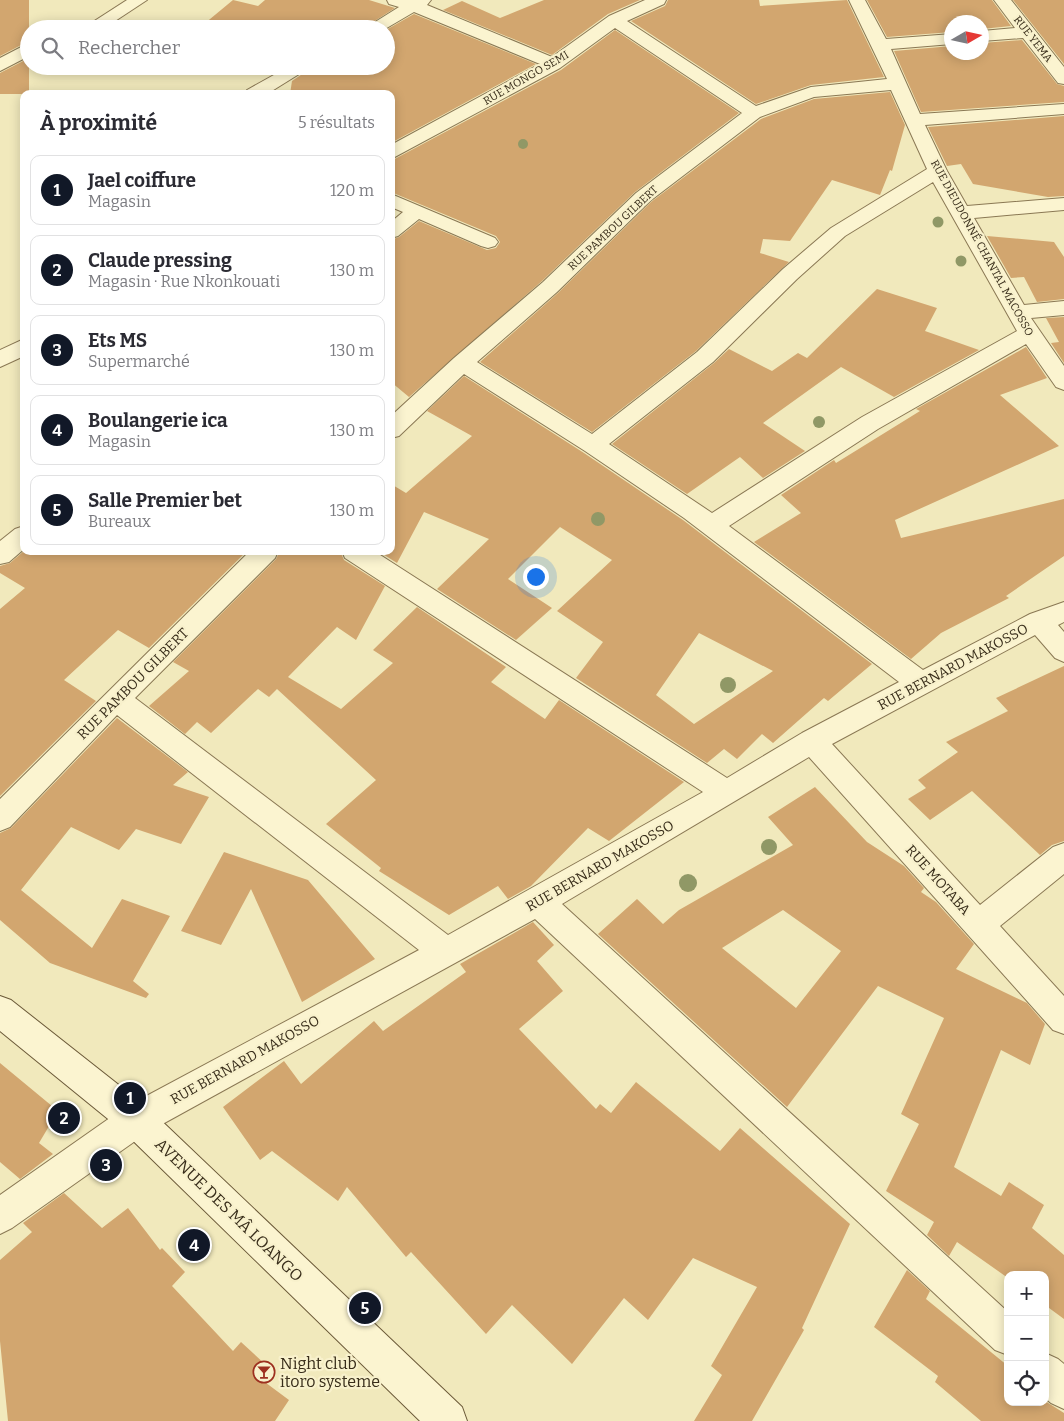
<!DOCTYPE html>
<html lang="fr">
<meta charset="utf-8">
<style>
body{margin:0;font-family:Bitter,serif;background:#f2f2f3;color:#2b2b33}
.controls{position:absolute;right:15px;bottom:15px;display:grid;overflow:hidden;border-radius:10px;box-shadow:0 2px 12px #0003}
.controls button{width:45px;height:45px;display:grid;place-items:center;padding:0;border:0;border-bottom:1px solid #e1e1e2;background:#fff;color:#2b2b33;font:25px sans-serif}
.compass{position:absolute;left:944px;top:15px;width:45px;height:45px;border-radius:50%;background:#fff;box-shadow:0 2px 12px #0003;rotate:81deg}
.you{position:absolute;left:535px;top:576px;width:18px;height:18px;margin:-12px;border:4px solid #fff;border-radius:50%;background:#1a73e8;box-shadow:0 0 0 8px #1a73e833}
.badge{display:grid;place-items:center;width:32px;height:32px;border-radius:50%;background:#111827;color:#fff;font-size:16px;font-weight:700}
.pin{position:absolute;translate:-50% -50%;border:2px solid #fff;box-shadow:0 1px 5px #0006}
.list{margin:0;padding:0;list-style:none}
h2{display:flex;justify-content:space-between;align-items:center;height:65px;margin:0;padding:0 20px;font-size:21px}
h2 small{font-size:16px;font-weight:400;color:#7c7c81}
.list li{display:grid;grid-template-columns:32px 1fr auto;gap:15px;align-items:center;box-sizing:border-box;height:70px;margin:0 10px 10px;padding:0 10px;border:1px solid #e1e1e2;border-radius:10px}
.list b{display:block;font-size:19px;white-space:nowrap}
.list p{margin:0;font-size:16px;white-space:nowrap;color:#7c7c81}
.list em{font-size:16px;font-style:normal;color:#7c7c81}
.icon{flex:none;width:28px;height:28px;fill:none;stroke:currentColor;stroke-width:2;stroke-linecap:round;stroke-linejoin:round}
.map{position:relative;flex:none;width:1064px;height:1421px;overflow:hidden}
.search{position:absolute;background:#fff;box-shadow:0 2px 12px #0003;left:20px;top:20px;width:375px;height:55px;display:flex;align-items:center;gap:12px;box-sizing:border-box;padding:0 18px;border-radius:28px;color:#7c7c81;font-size:19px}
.panel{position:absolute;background:#fff;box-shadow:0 2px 12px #0003;left:20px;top:90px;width:375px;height:465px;border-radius:10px}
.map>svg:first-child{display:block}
.building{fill:#d2a66f;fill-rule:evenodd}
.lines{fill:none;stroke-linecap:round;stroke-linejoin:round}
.minor-casing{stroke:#8a7854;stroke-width:2}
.secondary-casing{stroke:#6b5938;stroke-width:2}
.minor{fill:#fbf4d0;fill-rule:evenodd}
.secondary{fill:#fbf4d0;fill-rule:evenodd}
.tree{fill:#909866}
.labels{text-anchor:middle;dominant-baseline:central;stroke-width:4.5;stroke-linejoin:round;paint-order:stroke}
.far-street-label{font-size:11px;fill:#382d1a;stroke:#f8f1cc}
.street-label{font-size:14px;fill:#382d1a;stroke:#f8f1cc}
.near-street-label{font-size:16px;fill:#382d1a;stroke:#f8f1cc}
.near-poi-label{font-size:16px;fill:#382d1a;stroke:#f8f1cc;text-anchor:start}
</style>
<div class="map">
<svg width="1064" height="1421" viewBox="0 0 1064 1421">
<rect width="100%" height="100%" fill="#f1e9bc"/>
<!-- building -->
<g class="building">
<polygon points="0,0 29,0 29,41 0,56"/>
<polygon points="233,0 258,6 265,0 369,0 395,8 362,29 198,29"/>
<polygon points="544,0 640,0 608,14 552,55 443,10 462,1 500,18"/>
<polygon points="668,0 759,0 760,6 847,0 884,77 811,85 756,104 631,21 665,6"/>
<polygon points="867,0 992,0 1011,26 982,29 982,22 952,22 952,32 887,37"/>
<polygon points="1013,0 1064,0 1064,64"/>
<polygon points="414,14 536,64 391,143 391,94 290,94 292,81 314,66 386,66 386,30"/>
<polygon points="615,30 739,113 635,192 542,281 409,397 391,382 391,240 399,237 419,221 487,250 496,248 500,242 496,236 391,192 391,161 561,70"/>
<polygon points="1022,40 1057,84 1064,86 1064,102 921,112 894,51 952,46 952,52 982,52 982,43"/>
<polygon points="29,58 29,94 0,94 0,73"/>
<polygon points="890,92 905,125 892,171 890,170 880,195 832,180 790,241 763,239 760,253 789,262 696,351 592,432 480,362 558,293 651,202 761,119 814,99"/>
<polygon points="1064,116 1064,196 1048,197 973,184 961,164 947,166 928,127"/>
<polygon points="987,236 1054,242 1064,257 1064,299 1037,302 1024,277 1011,278"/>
<polygon points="877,289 937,308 925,331 979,350 894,397 841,367 763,423 805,451 763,478 740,457 687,494 612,444 714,363 729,349 772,371 798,353 807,358"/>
<polygon points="1064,317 1064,363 1051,343 1059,342 1046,318"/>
<polygon points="1026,347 1047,378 1000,395 1059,446 895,520 901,538 1064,499 1064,556 1006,596 1009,598 941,633 911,659 754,542 801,513 781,495 834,460 836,463 920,411 916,409"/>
<path d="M464 376 584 453 683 520 872 664 828 701 824 698 773 743 762 734 737 759 724 749 707 763 576 678 603 642 557 611 612 560 560 527 508 579 552 608 516 640 437 589 489 539 424 512 397 563 378 551H391V484L406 493 472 436 427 411ZM699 633 773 671 694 724 656 695Z"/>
<polygon points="24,551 247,551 149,648 118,630 64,680 96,701 0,796 0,609 25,588 0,573 0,566 10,563"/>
<polygon points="280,551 340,551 344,560 385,586 356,640 337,627 288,677 341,709 393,663 373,650 417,607 506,667 491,682 545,719 559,700 684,782 609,841 588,828 531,886 508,899 498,886 449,915 379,871 381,868 326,824 376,780 277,689 269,697 258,689 211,733 197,722 185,734 149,706 189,671 173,662 276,559"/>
<polygon points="1064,666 1064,841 1052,845 1040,855 972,791 930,820 908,799 926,788 918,780 958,752 946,742 1008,711 996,698"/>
<polygon points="117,718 188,772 173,785 209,797 181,844 136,829 119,850 71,827 21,890 92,948 122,899 170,916 133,981 149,994 146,998 50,963 0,920 0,833 11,828"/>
<path d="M815 787 867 842 904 866 924 888 921 892 936 902 974 944 956 969 1027 1003 1045 1024 1030 1065 1001 1050 954 1167 1001 1196 1009 1182 1044 1205 1032 1228 1064 1255V1319L1045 1305V1275H1008V1278L957 1242 949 1256 927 1235 934 1222 886 1191 919 1124 901 1114 944 1018 878 986 787 1107 598 934 637 899 663 924 679 910 793 845 768 817ZM783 910 841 951 796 1008 722 948Z"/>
<polygon points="224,852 308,880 375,959 302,1002 251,889 221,945 181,931"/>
<polygon points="533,922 554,945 537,961 563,991 519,1029 596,1109 600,1104 611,1113 636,1082 720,1151 740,1128 850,1224 802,1328 804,1330 752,1421 694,1421 722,1375 711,1366 757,1287 693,1258 648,1320 624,1298 572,1364 512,1305 486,1334 411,1252 406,1257 347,1187 338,1201 272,1151 260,1160 223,1107 284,1061 301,1084 374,1021 383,1031 466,972 460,964"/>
<polygon points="0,1063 58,1111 39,1143 53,1154 20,1179 0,1162"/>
<polygon points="64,1193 102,1228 128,1208 160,1250 162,1248 185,1272 172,1286 233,1351 241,1342 267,1366 258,1377 289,1400 275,1421 8,1421 0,1341 0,1260 32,1232 23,1223"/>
<polygon points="907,1270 930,1291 926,1299 1008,1366 1008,1402 1045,1401 1064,1413 1064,1421 981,1421 935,1382 938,1376 874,1327"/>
</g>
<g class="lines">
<!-- minor casing -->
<g class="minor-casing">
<g id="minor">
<polygon points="127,0 147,0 103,29 82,29"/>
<path d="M387 0H431L427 5 552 57 609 16 645 0H666L664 4 627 21 756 106 811 87 887 79 849 0H865L886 39 952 34V44L891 49 920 114 1064 104V114L925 125 947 171 967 206 1064 198V210L974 218 1024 305 1064 301V315L1031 318 1064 366V390L1056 387 1026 344 878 429 729 526 923 670 1030 614 1064 602V622L1058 625 1064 632V662L1055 658 1035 635 832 744 980 905 1053 847 1064 843V874L1000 926 1064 996V1034L1053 1030 809 757 562 904 1008 1312V1355L995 1350 535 919 148 1132 12 1228 0 1234V1195L124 1108 419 950 117 715 10 827 0 831V799L250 551H278L275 558 135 698 448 935 703 792 345 558 342 551H374L727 778 802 733 899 682 684 518 585 451 464 374 399 436 391 438V416L454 358 543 282 636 193 742 113 615 28 560 68 391 159V145L540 64 414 12 385 29H364L399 7 389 4ZM891 90 927 169 831 228 783 269 697 352 592 434 477 362 557 292 650 201 760 117 814 97ZM933 182 1017 331 862 417 712 513 609 444 713 362 797 279 845 236Z"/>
<polygon points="994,0 1011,0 1064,67 1064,84 1058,83 1023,38 982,41 982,31 1015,28"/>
<polygon points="29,43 29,56 0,71 0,58"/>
<polygon points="290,66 312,66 267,94 244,94 247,90"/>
<polygon points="391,194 495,238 498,242 495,246 488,248 481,246 419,219 398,236 391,238 391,222 403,212 391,207"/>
<polygon points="24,339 24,356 0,367 0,350"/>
<polygon points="24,526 24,549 9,562 0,564 0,541 15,529"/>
<polygon points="1045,1353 1058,1359 1064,1364 1064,1409 1051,1403 1045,1398"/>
</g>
</g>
<!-- secondary casing -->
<g class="secondary-casing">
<polygon id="secondary" points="0,996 11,1000 148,1108 462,1407 467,1421 420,1421 124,1132 0,1031"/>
</g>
<!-- minor -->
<use href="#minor" class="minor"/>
<!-- secondary -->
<use href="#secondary" class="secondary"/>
</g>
<!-- trees -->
<g class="tree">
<circle cx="523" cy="144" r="5"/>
<circle cx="938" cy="222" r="5.5"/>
<circle cx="961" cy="261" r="5.5"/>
<circle cx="819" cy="422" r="6"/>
<circle cx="598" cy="519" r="7"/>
<circle cx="728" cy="685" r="8"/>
<circle cx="769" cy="847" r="8"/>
<circle cx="688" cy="883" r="9"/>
</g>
<!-- icons -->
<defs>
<g id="bar-ring" transform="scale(1.125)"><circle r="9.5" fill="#f8f1cc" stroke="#9d3020" stroke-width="1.5"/><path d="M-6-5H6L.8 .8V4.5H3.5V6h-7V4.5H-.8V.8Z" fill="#9d3020"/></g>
</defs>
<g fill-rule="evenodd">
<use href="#bar-ring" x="264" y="1372"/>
</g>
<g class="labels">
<!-- far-street labels -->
<g class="far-street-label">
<text transform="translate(1033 39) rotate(52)">RUE YEMA</text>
<text transform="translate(526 78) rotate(-30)">RUE MONGO SEMI</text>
<text transform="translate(613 228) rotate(-43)">RUE PAMBOU GILBERT</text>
<text transform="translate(982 248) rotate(61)">RUE DIEUDONNÉ CHANTAL MACOSSO</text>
</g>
<!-- street labels -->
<g class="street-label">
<text transform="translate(953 667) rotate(-28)">RUE BERNARD MAKOSSO</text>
<text transform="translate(133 684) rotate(-45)">RUE PAMBOU GILBERT</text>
<text transform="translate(600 866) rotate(-30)">RUE BERNARD MAKOSSO</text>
<text transform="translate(938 880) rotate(48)">RUE MOTABA</text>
<text transform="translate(245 1060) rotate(-29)">RUE BERNARD MAKOSSO</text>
</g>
<!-- near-street labels -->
<g class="near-street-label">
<text transform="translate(229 1210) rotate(44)">AVENUE DES MÂ LOANGO</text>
</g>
<!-- near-poi labels -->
<g class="near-poi-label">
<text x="280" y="1363">Night club<tspan x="280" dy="18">itoro systeme</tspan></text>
</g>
</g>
</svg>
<div class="controls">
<button>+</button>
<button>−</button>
<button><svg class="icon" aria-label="locate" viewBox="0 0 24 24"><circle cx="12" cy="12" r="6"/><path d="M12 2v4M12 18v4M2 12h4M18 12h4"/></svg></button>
</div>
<svg class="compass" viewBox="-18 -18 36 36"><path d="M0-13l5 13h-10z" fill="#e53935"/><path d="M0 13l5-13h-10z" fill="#7c7c81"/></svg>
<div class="you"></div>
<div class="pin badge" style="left:130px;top:1098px">1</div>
<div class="pin badge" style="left:64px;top:1118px">2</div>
<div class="pin badge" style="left:106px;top:1165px">3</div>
<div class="pin badge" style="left:194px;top:1245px">4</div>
<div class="pin badge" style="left:365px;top:1308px">5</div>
<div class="search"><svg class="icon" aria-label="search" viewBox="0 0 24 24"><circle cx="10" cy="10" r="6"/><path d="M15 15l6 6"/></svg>Rechercher</div>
<section class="panel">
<h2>À proximité<small>5 résultats</small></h2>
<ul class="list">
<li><span class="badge">1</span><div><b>Jael coiffure</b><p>Magasin</p></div><em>120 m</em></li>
<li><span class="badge">2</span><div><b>Claude pressing</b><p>Magasin · Rue Nkonkouati</p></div><em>130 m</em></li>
<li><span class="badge">3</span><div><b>Ets MS</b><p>Supermarché</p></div><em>130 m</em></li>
<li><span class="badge">4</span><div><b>Boulangerie ica</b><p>Magasin</p></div><em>130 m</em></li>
<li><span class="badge">5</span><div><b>Salle Premier bet</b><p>Bureaux</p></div><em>130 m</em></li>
</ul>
</section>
</div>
